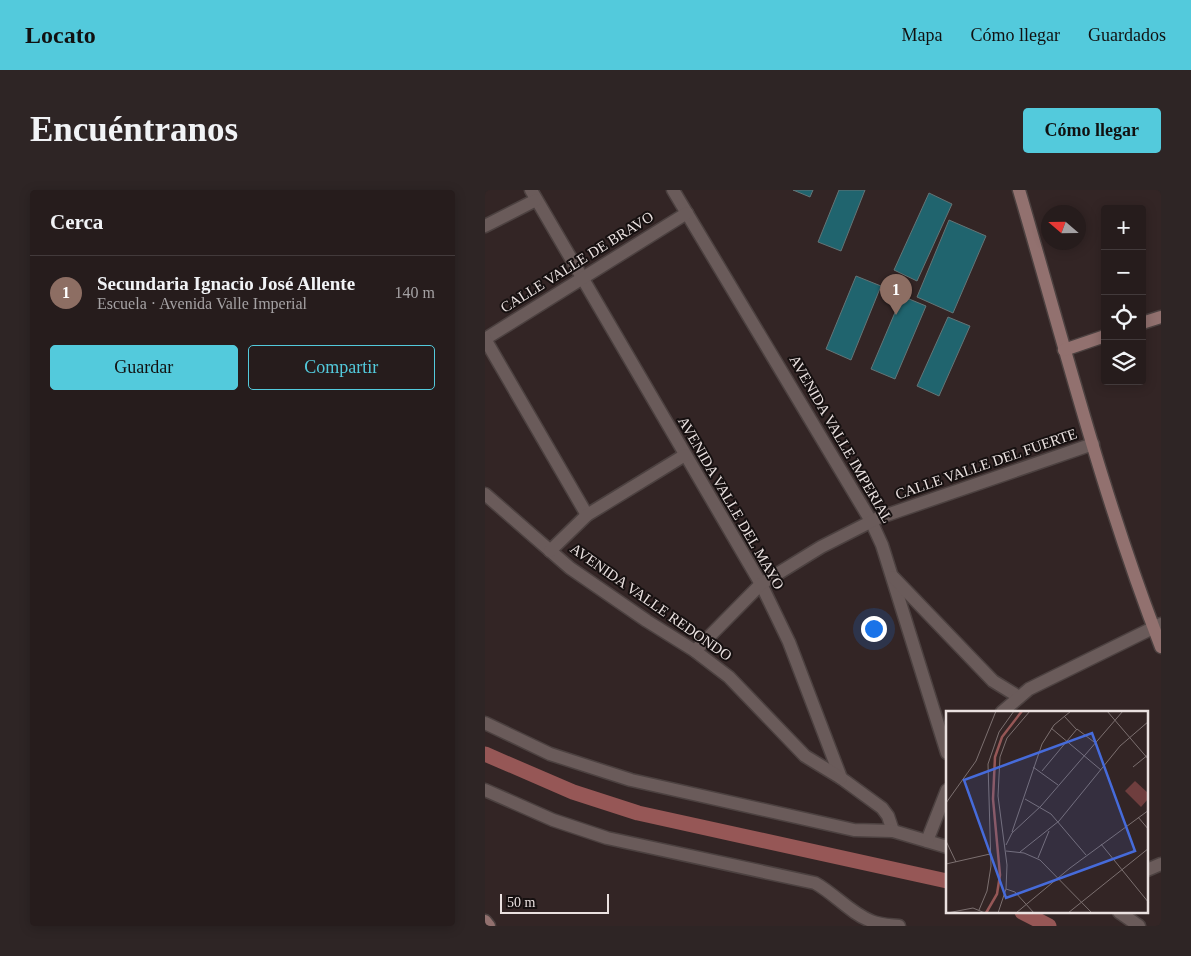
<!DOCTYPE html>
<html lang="es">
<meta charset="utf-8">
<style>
body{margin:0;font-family:Georgia,serif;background:#2e2525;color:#f1f3f6}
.controls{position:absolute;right:15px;top:15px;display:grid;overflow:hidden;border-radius:5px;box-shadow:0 2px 12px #0003}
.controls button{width:45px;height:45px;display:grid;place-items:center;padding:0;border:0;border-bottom:1px solid #423a3b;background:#261c1c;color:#f1f3f6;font:25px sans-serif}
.compass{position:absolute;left:556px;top:15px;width:45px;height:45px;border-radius:50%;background:#261c1c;box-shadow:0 2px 12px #0003;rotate:290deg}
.scale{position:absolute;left:15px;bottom:12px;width:109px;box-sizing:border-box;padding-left:5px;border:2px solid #eae1e0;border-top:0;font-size:14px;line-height:18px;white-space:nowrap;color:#eae1e0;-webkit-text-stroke:4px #161010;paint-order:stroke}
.you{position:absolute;left:388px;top:438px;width:18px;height:18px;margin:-12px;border:4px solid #fff;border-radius:50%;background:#1a73e8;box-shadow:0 0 0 8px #1a73e833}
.badge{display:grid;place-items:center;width:32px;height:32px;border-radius:50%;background:#53cadc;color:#fff;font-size:16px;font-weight:700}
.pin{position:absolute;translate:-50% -41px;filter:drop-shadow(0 1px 2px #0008)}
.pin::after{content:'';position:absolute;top:26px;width:18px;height:15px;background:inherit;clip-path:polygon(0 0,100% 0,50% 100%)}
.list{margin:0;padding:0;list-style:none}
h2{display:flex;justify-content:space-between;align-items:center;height:65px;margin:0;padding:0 20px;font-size:21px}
h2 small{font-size:16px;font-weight:400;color:#a4a1a3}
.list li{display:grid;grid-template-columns:32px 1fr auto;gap:15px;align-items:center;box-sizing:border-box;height:75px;padding:0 20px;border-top:1px solid #423a3b}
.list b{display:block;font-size:19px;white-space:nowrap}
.list p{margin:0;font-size:16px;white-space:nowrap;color:#a4a1a3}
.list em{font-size:16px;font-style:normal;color:#a4a1a3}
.actions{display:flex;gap:10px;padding:15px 20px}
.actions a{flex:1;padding:11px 0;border:1px solid #53cadc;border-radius:5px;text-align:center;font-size:18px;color:#53cadc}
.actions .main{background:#53cadc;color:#111}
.icon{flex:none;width:28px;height:28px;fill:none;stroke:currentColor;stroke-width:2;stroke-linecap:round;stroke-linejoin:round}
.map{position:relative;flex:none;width:676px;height:736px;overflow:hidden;border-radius:5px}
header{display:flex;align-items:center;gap:30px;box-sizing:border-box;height:70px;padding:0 25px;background:#53cadc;color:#111}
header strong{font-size:24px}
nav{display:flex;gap:28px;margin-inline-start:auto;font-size:18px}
.intro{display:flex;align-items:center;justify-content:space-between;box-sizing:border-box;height:120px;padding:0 30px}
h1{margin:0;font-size:35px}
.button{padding:12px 22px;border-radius:5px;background:#53cadc;color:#111;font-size:18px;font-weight:700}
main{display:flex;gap:30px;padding:0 30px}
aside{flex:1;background:#261c1c;border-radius:5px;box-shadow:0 2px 12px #0003}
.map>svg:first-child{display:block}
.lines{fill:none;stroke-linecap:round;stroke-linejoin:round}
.canal{stroke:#965756;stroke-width:15}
.building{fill:#20646e;stroke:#647577}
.street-casing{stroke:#4c4140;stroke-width:15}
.secondary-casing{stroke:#4c4140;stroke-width:15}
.street{stroke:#6a5b5a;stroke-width:12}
.secondary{stroke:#92716f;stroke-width:12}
.labels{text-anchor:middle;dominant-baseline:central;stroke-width:4;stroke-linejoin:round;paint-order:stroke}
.street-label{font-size:15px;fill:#eae1e0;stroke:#161010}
.inset-river{fill:none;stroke:#965756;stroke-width:2.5}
.inset-road{fill:none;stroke:#7c7070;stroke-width:1}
.view{fill:#466bda;fill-opacity:0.15;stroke:#466bda;stroke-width:2.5}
.inset-edge{fill:none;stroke:#eae1e0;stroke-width:2.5}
</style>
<header>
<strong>Locato</strong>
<nav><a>Mapa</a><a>Cómo llegar</a><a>Guardados</a></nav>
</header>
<div class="intro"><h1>Encuéntranos</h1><a class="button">Cómo llegar</a></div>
<main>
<aside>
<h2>Cerca<small></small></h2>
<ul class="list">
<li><span class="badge" style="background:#8d6e63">1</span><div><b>Secundaria Ignacio José Allente</b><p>Escuela · Avenida Valle Imperial</p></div><em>140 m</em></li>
</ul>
<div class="actions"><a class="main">Guardar</a><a>Compartir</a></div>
</aside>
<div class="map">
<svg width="676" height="736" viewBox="0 0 676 736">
<rect width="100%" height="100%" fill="#332525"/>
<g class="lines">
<!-- canal -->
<g class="canal">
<polyline points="0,564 88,602 153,623 462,691"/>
<polyline points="537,722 564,736"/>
</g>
</g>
<!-- building -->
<g class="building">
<polygon points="308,0 328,0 325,7"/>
<polygon points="354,0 380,0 356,61 333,52"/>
<polygon points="444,3 467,14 432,91 409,80"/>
<polygon points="464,30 501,46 468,123 432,107"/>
<polygon points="371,86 396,96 366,170 341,159"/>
<polygon points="417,106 441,116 410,189 386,179"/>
<polygon points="463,127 485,136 454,206 432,196"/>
</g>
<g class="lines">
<!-- street casing -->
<g class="street-casing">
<g id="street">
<polyline points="46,0 276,394 304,452 356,588 397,618 403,626 408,641"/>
<polyline points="188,0 386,331 397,355 462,563"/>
<polyline points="0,36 51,10"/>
<polyline points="0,149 202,23"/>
<polyline points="0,149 102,325"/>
<polyline points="0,304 85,378 162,431 210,461 244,487 320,566 356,588"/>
<polyline points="65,361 102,325 200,265"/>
<polyline points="408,387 508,491 534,507"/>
<polyline points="210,461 276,394 336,357 393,328 608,254"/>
<polyline points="517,522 544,499 676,434"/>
<polyline points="0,533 65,564 146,590 369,640 408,641 462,657"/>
<path d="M0 600 68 630 122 648 330 693C350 704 365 723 386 731 395 735 405 735 414 736"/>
<polyline points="442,651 462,600"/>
<polyline points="662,680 676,674"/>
<polyline points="634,722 654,736"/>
</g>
</g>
<!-- secondary casing -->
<g class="secondary-casing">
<g id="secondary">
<path d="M534 0C579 153 618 308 676 457"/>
<polyline points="657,133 676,127"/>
<polyline points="579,160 620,146"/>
<polyline points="0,731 4,736"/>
</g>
</g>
<!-- street -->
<use href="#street" class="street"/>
<!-- secondary -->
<use href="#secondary" class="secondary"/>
</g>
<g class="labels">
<!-- street labels -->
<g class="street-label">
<text transform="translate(92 72) rotate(-32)">CALLE VALLE DE BRAVO</text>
<text transform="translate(356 249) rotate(60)">AVENIDA VALLE IMPERIAL</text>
<text transform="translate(501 274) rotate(-19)">CALLE VALLE DEL FUERTE</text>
<text transform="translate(246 313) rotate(60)">AVENIDA VALLE DEL MAYO</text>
<text transform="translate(166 412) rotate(35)">AVENIDA VALLE REDONDO</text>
</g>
</g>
<!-- overview -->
<g transform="translate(461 521)">
<rect width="202" height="202" fill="#332525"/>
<path d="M189 70 202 82V88L195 96 179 80Z" fill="#6f3e3e"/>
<path class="inset-river" d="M40 202 51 183 54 164 47 88 49 46 56 26 76 0"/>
<path class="inset-road" d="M161 0 203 49M118 5 131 19M105 17 155 59M87 56 112 74M187 56 203 43M96 60 131 18 148 31M79 88 105 103 140 144M0 92 30 50 50 0M192 106 203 119M66 121 96 33 108 14 125 0M0 130 10 151M155 133 203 192M60 134 66 122 95 95 177 0M60 140 78 142 94 149 146 202M74 141 113 110 174 35 203 10M92 147 103 120M0 153 44 143M60 178 69 181 88 202M33 199 41 180 45 155 42 53 53 21 68 0M1 202 27 197 39 202M52 202 60 178 61 154 52 85 54 46 61 27 84 0M70 202 124 157 203 99M122 202 203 137"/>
<path class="view" d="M146 22 189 140 60 187 18 69Z"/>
<rect width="202" height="202" class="inset-edge"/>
</g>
</svg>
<div class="controls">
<button>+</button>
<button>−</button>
<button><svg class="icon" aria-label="locate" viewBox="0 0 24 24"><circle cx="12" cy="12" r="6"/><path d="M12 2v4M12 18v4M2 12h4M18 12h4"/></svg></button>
<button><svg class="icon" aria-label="layers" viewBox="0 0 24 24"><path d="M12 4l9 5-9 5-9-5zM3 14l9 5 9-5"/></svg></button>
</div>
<svg class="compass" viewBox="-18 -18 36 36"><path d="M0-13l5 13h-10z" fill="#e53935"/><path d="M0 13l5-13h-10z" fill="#a4a1a3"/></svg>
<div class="scale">50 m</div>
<div class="you"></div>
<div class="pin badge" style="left:411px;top:125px;background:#8d6e63">1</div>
</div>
</main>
